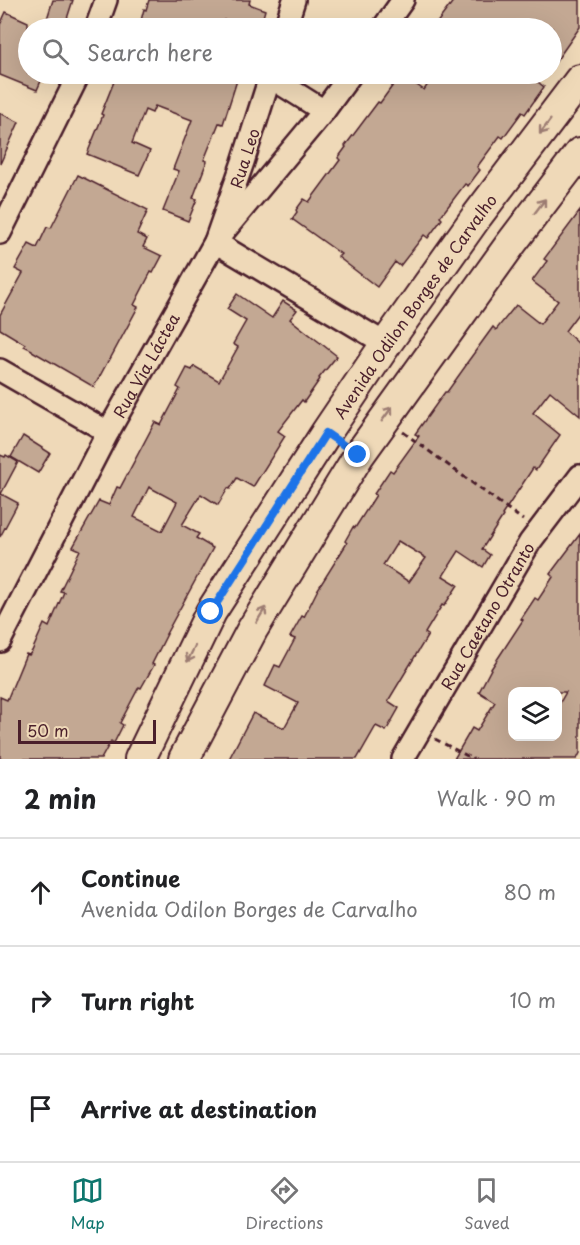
<!DOCTYPE html>
<meta charset="utf-8">
<style>
body{margin:0;font-family:"Playpen Sans",sans-serif;background:#f2f2f2;color:#202124}
.controls{position:absolute;right:18px;bottom:18px;display:grid;overflow:hidden;border-radius:12px;box-shadow:0 6px 24px #0002}
.controls button{width:54px;height:54px;display:grid;place-items:center;padding:0;border:0;border-bottom:2px solid #e0e0e0;background:#fff;color:#202124;font:30px sans-serif}
.scale{position:absolute;left:18px;bottom:15px;width:138px;box-sizing:border-box;padding-left:6px;border:3px solid #4a1f2b;border-top:0;font-size:16px;line-height:21px;white-space:nowrap;color:#4a1f2b;-webkit-text-stroke:4px #efd9b8;paint-order:stroke}
.stop{position:absolute;width:18px;height:18px;margin:-14px;border:4px solid #1a73e8;border-radius:50%;background:#fff}
.stop.end{background:#1a73e8;border-color:#fff;box-shadow:0 2px 6px #0008}
.list{margin:0;padding:0;list-style:none}
h2{display:flex;justify-content:space-between;align-items:center;height:78px;margin:0;padding:0 24px;font-size:26px}
h2 small{font-size:20px;font-weight:400;color:#757577}
.list li{display:grid;grid-template-columns:39px 1fr auto;gap:18px;align-items:center;box-sizing:border-box;height:108px;padding:0 24px;border-top:2px solid #e0e0e0}
.list b{display:block;font-size:22px;white-space:nowrap}
.list p{margin:0;font-size:20px;white-space:nowrap;color:#757577}
.list em{font-size:20px;font-style:normal;color:#757577}
.icon{flex:none;width:33px;height:33px;fill:none;stroke:currentColor;stroke-width:2;stroke-linecap:round;stroke-linejoin:round}
.map{position:relative;flex:none;width:580px;height:759px;overflow:hidden}
.search{position:absolute;background:#fff;box-shadow:0 6px 24px #0002;left:18px;right:18px;top:18px;height:66px;display:flex;align-items:center;gap:15px;box-sizing:border-box;padding:0 21px;border-radius:33px;color:#757577;font-size:22px}
.sheet{height:402px;background:#fff}
nav{display:flex;justify-content:space-around;align-items:center;box-sizing:border-box;height:84px;border-top:2px solid #e0e0e0;background:#fff;font-size:16px;color:#757577}
nav a{display:grid;justify-items:center;gap:3px}
nav .on{color:#0f766e}
.map>svg:first-child{display:block}
.building{fill:#c3a893;stroke:#4a1f2b;stroke-width:1.5;fill-rule:evenodd}
.lines{fill:none;stroke-linecap:round;stroke-linejoin:round}
.street-casing{stroke:#4a1f2b;stroke-width:26}
.secondary-casing{stroke:#4a1f2b;stroke-width:34}
.path{stroke:#4a1f2b;stroke-width:3;stroke-dasharray:6 4.5;stroke-linecap:butt}
.street{stroke:#efd9b8;stroke-width:21}
.secondary{stroke:#efd9b8;stroke-width:30}
.oneway{stroke:#9c7c72}
.route{stroke:#1a73e8;stroke-width:8}
.labels{text-anchor:middle;dominant-baseline:central;stroke-width:4.5;stroke-linejoin:round;paint-order:stroke}
.street-label{font-size:16px;fill:#4a1f2b;stroke:#efd9b8}
</style>
<div class="map">
<svg width="580" height="759" viewBox="0 0 580 759">
<rect width="100%" height="100%" fill="#efd9b8"/>
<filter id="ink" filterUnits="userSpaceOnUse"><feTurbulence type="fractalNoise" baseFrequency=".0167" numOctaves="2"/><feDisplacementMap in="SourceGraphic" scale="12" xChannelSelector="R" yChannelSelector="G"/><feConvolveMatrix kernelMatrix="1 2 1 2 8 2 1 2 1" color-interpolation-filters="sRGB"/></filter>
<g filter="url(#ink)">
<!-- building -->
<g class="building">
<polygon points="53,0 73,0 64,28 44,28"/>
<polygon points="149,0 250,0 249,4 265,10 260,28 253,28 224,20 222,25 214,23 212,28 139,28 144,9 146,10"/>
<polygon points="454,0 580,0 580,27 552,67 552,28 433,28"/>
<polygon points="6,12 28,22 28,74 44,74 37,90 0,75 0,25"/>
<polygon points="117,74 239,74 223,124 219,123 204,160 207,161 193,198 197,199 188,221 163,211 179,171 173,169 192,120 155,106 152,113 145,110 132,143 150,151 139,175 87,154 103,115 101,114"/>
<polygon points="401,74 424,90 435,74 545,74 538,82 544,87 525,114 522,112 503,138 500,136 477,167 480,170 468,186 465,184 440,217 442,219 428,238 424,235 400,266 395,262 377,287 338,257 341,254 292,219 297,212 296,210 304,199 309,202 340,160 338,158 346,147 345,146 378,102 380,103"/>
<polygon points="0,113 19,122 0,164"/>
<polygon points="78,175 148,210 137,234 147,239 143,247 162,256 153,273 151,272 134,305 138,307 109,361 108,361 94,387 32,351 32,350 24,346 25,344 0,329 0,315 23,273 15,269 29,244 37,248 47,227 51,228"/>
<path d="M580 211V311L565 331 580 345V416L550 391 533 413 560 435 536 470 533 468 502 515 503 516 482 549 490 555 483 567 459 551 443 576 458 585 444 606 442 605 425 633 428 635 388 701 399 708 386 731 376 726 357 759H229L253 713 284 728 298 703 265 686 275 665 280 667 295 639 290 637 302 616 304 617 318 589 347 543 345 541 353 527 355 528 376 495 374 494 390 470 393 472 419 436 415 434 445 392H447L467 364H466L493 327 496 330 516 305 540 324 558 301 532 281 547 261 544 259ZM398 541 426 558 409 582 383 565Z"/>
<path d="M237 294 272 318 283 301 297 310 290 319 337 356 319 378 320 379 304 402 302 400 278 431 285 436 253 487 237 478 230 489 228 488 218 505 201 494 182 525 199 534 196 538 213 548 166 634H167L152 664 154 665 141 688 139 687 120 723 123 725 114 743 111 741 101 759H0V697L7 700 26 654 29 655 32 651 44 624 49 627 64 592 60 591 80 550 73 547 99 501 109 505 117 487 120 488 155 422 161 425 180 389 177 387 187 368 192 370 194 366 219 381 238 347 233 344 246 321 227 309ZM149 487 177 502 162 531 134 517Z"/>
<polygon points="23,436 50,453 38,473 11,457"/>
<polygon points="0,455 5,457 6,455 18,462 1,494 18,503 0,537"/>
<path d="M580 534V753L577 759H454L472 728 477 731 495 702 479 692 491 669 523 620 521 619 535 598 538 600 553 577 550 574ZM513 692H566L558 706V736H513Z"/>
</g>
<g class="lines">
<!-- street casing -->
<g class="street-casing">
<g id="street">
<polyline points="96,28 106,0"/>
<polyline points="285,28 294,0"/>
<polyline points="383,28 403,0"/>
<polyline points="271,74 243,162 215,242 386,344"/>
<polyline points="270,77 324,111"/>
<polyline points="0,233 79,74"/>
<polyline points="0,370 108,432"/>
<path id="s1" d="M0 641 108 432 215 242 324 111 351 74"/>
<path id="s2" d="M403 759 530 542 580 476"/>
</g>
</g>
<!-- secondary casing -->
<g class="secondary-casing">
<g id="secondary">
<path id="s3" d="M140 759 211 612 326 433 386 344 477 216 580 80"/>
<polyline points="184,759 252,630 359,455 510,245 580,153"/>
</g>
</g>
<!-- path -->
<g class="path">
<polyline points="403,432 523,520"/>
<polyline points="435,739 473,759"/>
</g>
<!-- street -->
<use href="#street" class="street"/>
<!-- secondary -->
<use href="#secondary" class="secondary"/>
</g>
<!-- one-way arrows -->
<defs><path id="oneway-shaft" d="M-6 0H5M1.5-3L5.5 0L1.5 3" fill="none" stroke-width="1.6" stroke-linecap="round" stroke-linejoin="round" transform="scale(1.5)"/></defs>
<g class="oneway">
<use href="#oneway-shaft" transform="translate(545 127) rotate(127)"/>
<use href="#oneway-shaft" transform="translate(540 206) rotate(-53)"/>
<use href="#oneway-shaft" transform="translate(387 414) rotate(-54)"/>
<use href="#oneway-shaft" transform="translate(261 615) rotate(-59)"/>
<use href="#oneway-shaft" transform="translate(191 654) rotate(116)"/>
</g>
</g>
<g class="lines" filter="url(#ink)">
<!-- route -->
<polyline class="route" points="211,612 326,433 358,455"/>
</g>
<g class="labels">
<!-- street labels -->
<g class="street-label">
<text transform="translate(244 158) rotate(-72)">Rua Leo</text>
<text stroke="none"><textPath href="#s3" startOffset="531">Avenida Odilon Borges de Carvalho</textPath></text>
<text stroke="none"><textPath href="#s1" startOffset="312">Rua Via Láctea</textPath></text>
<text stroke="none"><textPath href="#s2" startOffset="166">Rua Caetano Otranto</textPath></text>
</g>
</g>
</svg>
<div class="controls">
<button><svg class="icon" aria-label="layers" viewBox="0 0 24 24"><path d="M12 4l9 5-9 5-9-5zM3 14l9 5 9-5"/></svg></button>
</div>
<div class="scale">50 m</div>
<div class="stop" style="left:211px;top:612px"></div>
<div class="stop end" style="left:358px;top:455px"></div>
<div class="search"><svg class="icon" aria-label="search" viewBox="0 0 24 24"><circle cx="10" cy="10" r="6"/><path d="M15 15l6 6"/></svg>Search here</div>
</div>
<section class="sheet">
<h2>2 min<small>Walk · 90 m</small></h2>
<ul class="list">
<li><svg class="icon" aria-label="ahead" viewBox="0 0 24 24"><path d="M12 20V5M6 11l6-6 6 6"/></svg><div><b>Continue</b><p>Avenida Odilon Borges de Carvalho</p></div><em>80 m</em></li>
<li><svg class="icon" aria-label="right" viewBox="0 0 24 24"><path d="M7 20v-9h11M14 6l5 5-5 5"/></svg><div><b>Turn right</b></div><em>10 m</em></li>
<li><svg class="icon" aria-label="arrive" viewBox="0 0 24 24"><path d="M6 21V4h12l-3 4 3 4H6"/></svg><div><b>Arrive at destination</b></div></li>
</ul>
</section>
<nav>
<a class="on"><svg class="icon" aria-label="map" viewBox="0 0 24 24"><path d="M3 6l6-2 6 2 6-2v14l-6 2-6-2-6 2zM9 4v14M15 6v14"/></svg>Map</a>
<a><svg class="icon" aria-label="directions" viewBox="0 0 24 24"><path d="M12 3l9 9-9 9-9-9zM9 14v-3h6M13 9l2 2-2 2"/></svg>Directions</a>
<a><svg class="icon" aria-label="saved" viewBox="0 0 24 24"><path d="M7 4h10v16l-5-4-5 4z"/></svg>Saved</a>
</nav>
